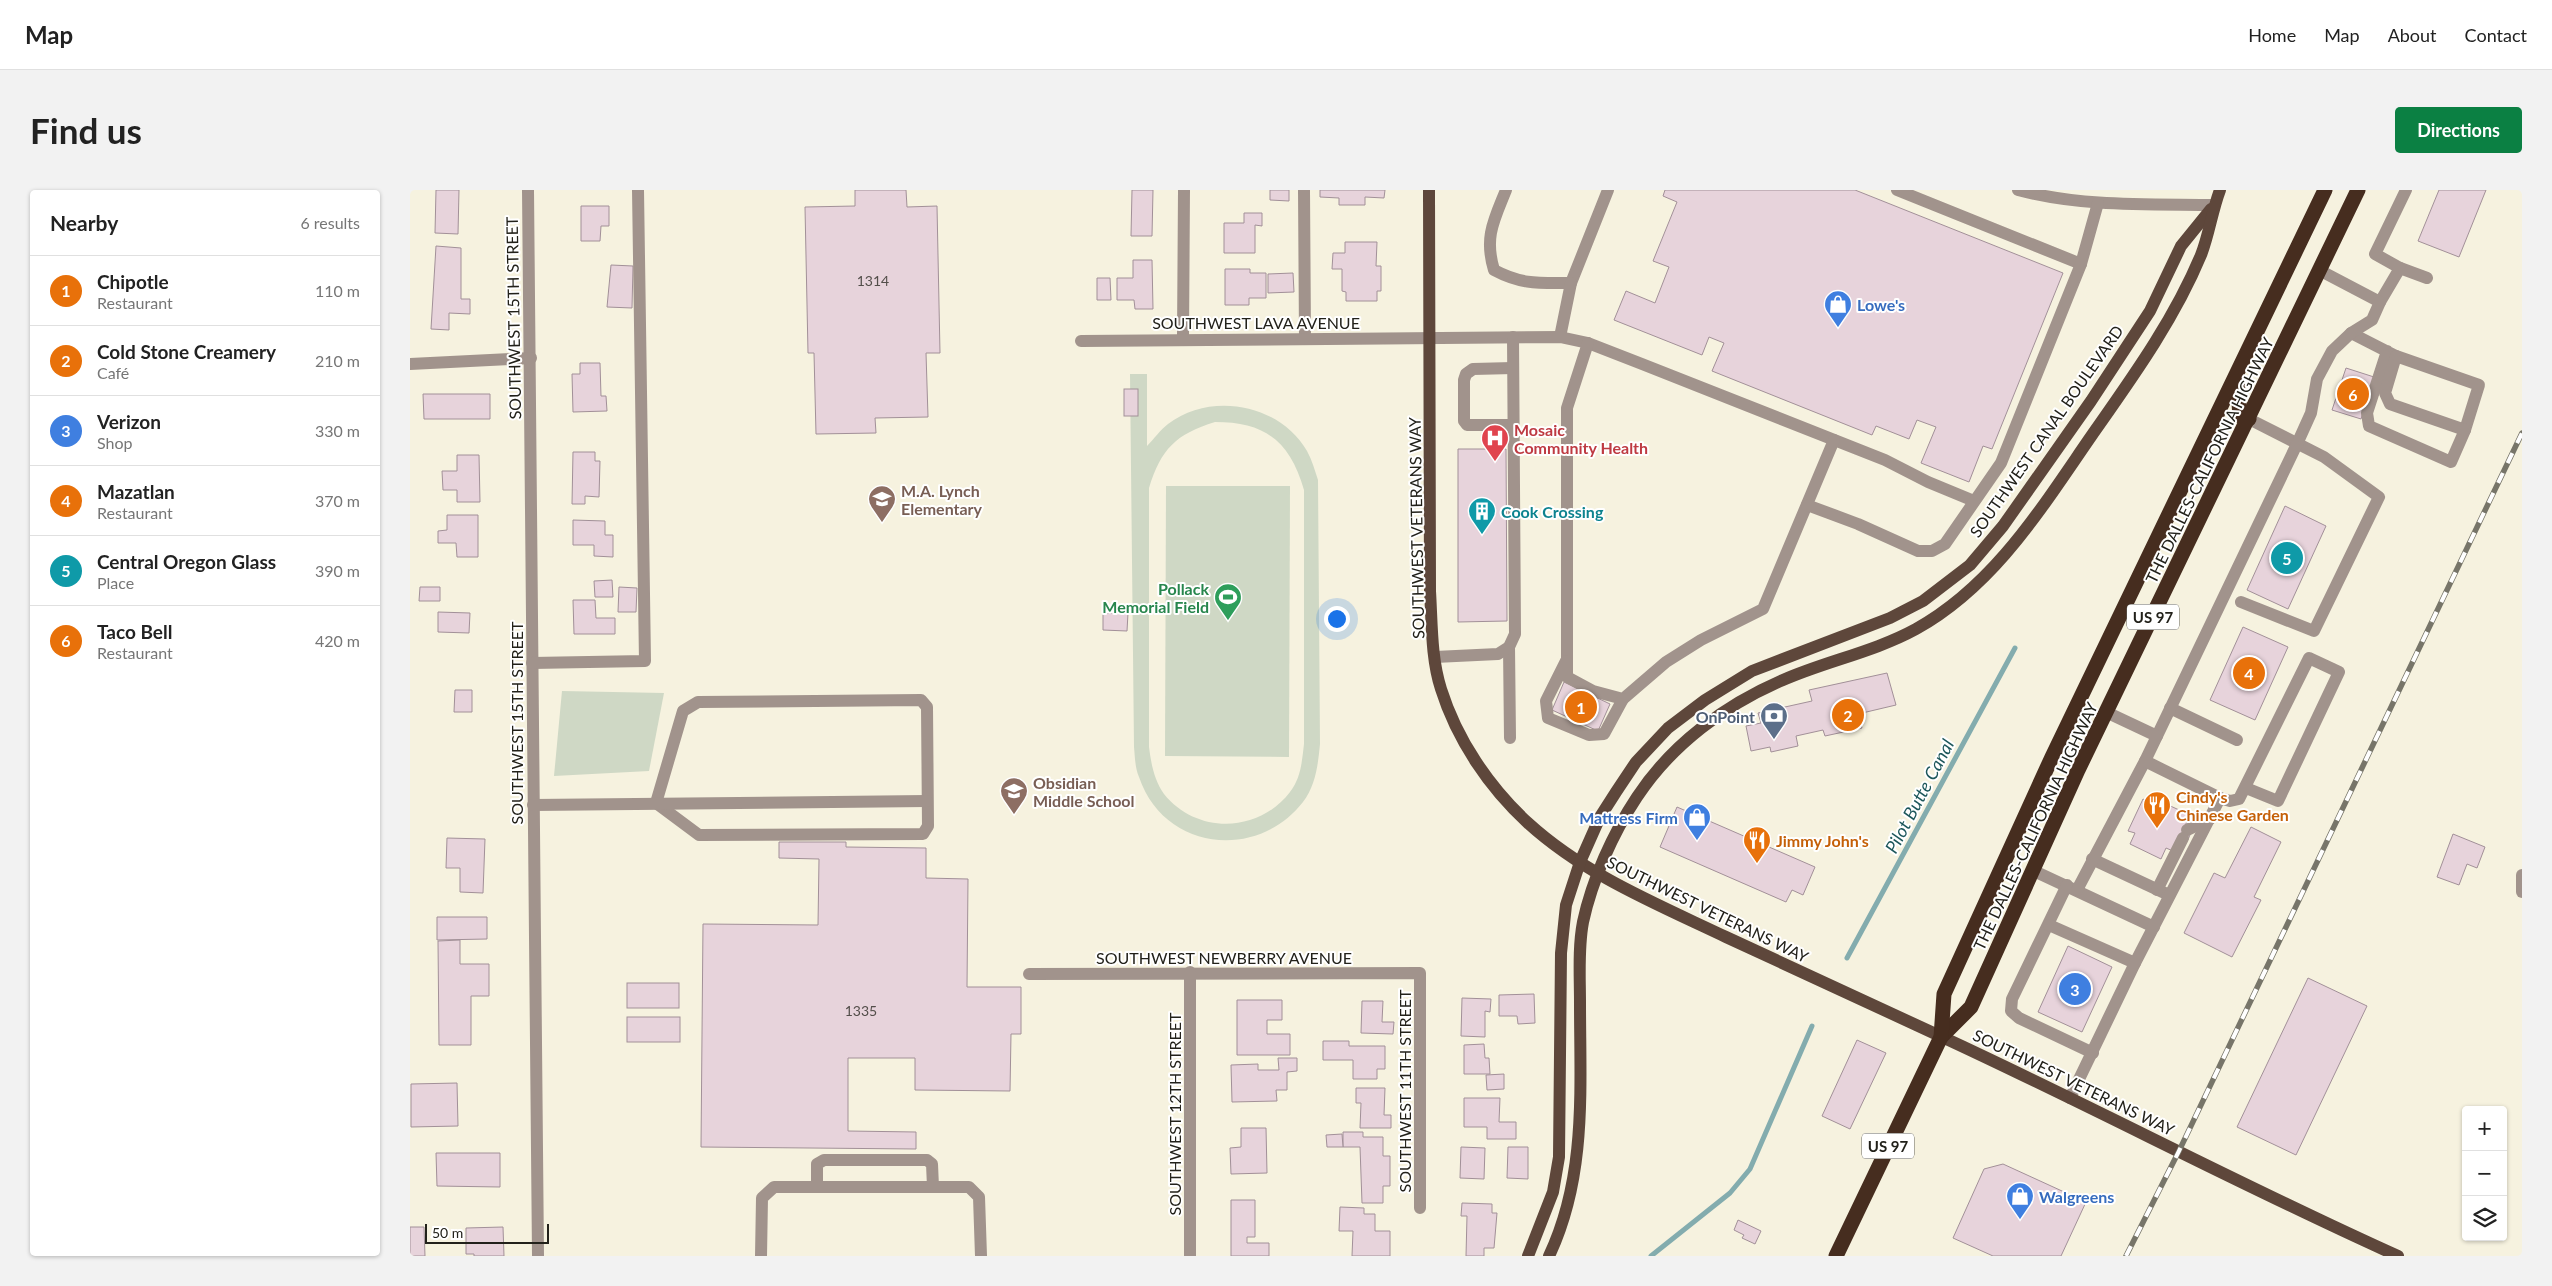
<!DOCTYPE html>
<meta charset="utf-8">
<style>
body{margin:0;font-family:Lato,sans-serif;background:#f2f2f2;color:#222}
.controls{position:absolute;right:15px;bottom:15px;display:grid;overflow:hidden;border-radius:5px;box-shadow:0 1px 4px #0004}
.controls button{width:45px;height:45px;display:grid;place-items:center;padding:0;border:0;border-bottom:1px solid #e0e0e0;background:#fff;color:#222;font:25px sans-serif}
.scale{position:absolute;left:15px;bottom:12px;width:124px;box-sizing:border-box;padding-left:5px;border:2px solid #22211a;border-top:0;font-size:14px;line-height:18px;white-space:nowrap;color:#22211a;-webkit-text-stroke:4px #fff;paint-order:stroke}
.you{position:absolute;left:926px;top:428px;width:18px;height:18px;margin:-12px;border:4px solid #fff;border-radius:50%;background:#1a73e8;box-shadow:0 0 0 8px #1a73e833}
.badge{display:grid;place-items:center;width:32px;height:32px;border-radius:50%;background:#0b8043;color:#fff;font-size:16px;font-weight:700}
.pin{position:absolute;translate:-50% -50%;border:2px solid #fff;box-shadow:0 1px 5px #0006}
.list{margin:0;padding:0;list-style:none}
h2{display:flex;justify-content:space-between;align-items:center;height:65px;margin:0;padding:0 20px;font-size:21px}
h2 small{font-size:16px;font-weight:400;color:#767676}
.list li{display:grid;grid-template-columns:32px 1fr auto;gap:15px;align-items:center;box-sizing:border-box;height:70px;padding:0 20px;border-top:1px solid #e0e0e0}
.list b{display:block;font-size:19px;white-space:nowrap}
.list p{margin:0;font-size:16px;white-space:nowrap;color:#767676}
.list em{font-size:16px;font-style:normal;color:#767676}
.icon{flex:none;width:28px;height:28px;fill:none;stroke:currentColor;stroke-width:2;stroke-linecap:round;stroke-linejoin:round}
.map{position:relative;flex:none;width:2112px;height:1066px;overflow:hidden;border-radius:5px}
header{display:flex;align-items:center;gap:30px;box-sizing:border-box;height:70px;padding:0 25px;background:#fff;border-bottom:1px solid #e0e0e0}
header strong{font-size:24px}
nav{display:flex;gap:28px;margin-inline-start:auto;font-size:18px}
.intro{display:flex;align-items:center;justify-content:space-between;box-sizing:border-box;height:120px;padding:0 30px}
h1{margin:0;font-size:35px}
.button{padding:12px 22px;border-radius:5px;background:#0b8043;color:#fff;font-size:18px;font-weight:700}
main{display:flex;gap:30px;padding:0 30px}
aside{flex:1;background:#fff;border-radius:5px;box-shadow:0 1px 4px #0004}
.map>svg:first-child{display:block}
.green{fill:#cfd8c5;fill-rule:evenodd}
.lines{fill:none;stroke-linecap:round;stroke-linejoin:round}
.stream{stroke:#83acae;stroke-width:5}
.building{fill:#e7d3db;stroke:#a29098}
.minor{stroke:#a1938c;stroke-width:12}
.major{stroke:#5e473b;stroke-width:12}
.highway{stroke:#462d1f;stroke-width:15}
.rail-casing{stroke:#777569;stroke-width:5.5}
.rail{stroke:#fff;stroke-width:4;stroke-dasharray:11;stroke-linecap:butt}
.labels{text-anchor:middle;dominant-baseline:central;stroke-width:4;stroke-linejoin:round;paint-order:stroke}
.number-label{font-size:14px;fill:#534e4a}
.shield{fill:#fff;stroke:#64645f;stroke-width:1}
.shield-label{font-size:15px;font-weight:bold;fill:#22211a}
.shop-label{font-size:16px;font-weight:bold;fill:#366cbe;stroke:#fff;text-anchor:start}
.street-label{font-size:16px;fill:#22211a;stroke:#fff}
.health-label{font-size:16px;font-weight:bold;fill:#be3a42;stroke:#fff;text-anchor:start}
.education-label{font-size:16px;font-weight:bold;fill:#785e54;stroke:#fff;text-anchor:start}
.culture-label{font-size:16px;font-weight:bold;fill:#0d838f;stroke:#fff;text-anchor:start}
.leisure-label{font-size:16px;font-weight:bold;fill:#27864d;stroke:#fff;text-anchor:end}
.service-label{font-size:16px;font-weight:bold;fill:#4e5e75;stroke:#fff;text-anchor:end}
.food-label{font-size:16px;font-weight:bold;fill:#c56008;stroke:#fff;text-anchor:start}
.water-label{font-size:18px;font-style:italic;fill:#1d575b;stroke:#fff}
</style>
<header>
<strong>Map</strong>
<nav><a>Home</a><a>Map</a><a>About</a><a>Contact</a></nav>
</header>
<div class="intro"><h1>Find us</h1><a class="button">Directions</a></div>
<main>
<aside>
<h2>Nearby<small>6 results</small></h2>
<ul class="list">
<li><span class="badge" style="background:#e8710a">1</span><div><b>Chipotle</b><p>Restaurant</p></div><em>110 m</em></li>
<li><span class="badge" style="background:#e8710a">2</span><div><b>Cold Stone Creamery</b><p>Café</p></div><em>210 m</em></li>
<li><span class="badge" style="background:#3f7fe0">3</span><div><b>Verizon</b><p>Shop</p></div><em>330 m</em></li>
<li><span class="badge" style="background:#e8710a">4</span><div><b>Mazatlan</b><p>Restaurant</p></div><em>370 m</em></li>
<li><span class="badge" style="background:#0f9aa8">5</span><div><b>Central Oregon Glass</b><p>Place</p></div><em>390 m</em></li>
<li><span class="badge" style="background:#e8710a">6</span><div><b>Taco Bell</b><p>Restaurant</p></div><em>420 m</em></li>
</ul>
</aside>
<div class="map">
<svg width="2112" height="1066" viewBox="0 0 2112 1066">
<rect width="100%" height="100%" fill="#f6f2df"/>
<!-- green -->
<g class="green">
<path d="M720 184H737V256C744 249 750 240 758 234 801 201 870 214 897 261 902 270 905 281 908 290L910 554C908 574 906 595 893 612 847 671 754 661 729 587 725 578 725 567 724 557ZM805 232C855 232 880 251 894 300V554C892 571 891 588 880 602 849 643 787 645 754 604 744 590 741 573 739 557V298C751 259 766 244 805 232Z"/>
<polygon points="756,296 880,296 879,567 755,566"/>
<polygon points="152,501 254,503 239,581 144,586"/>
</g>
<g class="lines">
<!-- stream -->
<g class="stream">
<polyline points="1437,768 1605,458"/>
<polyline points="1241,1066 1320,1003 1340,979 1402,836"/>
</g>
</g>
<!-- building -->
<g class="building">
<polygon points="26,0 49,0 48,44 25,43"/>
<polygon points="445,0 496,0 497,17 527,16 530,163 516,163 518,227 465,228 466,243 406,244 404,163 398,163 395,17 445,16"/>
<polygon points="722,0 743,0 742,46 721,46"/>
<polygon points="860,0 879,0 879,11 860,10"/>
<polygon points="910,0 975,0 974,8 955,7 955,15 929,15 929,8 910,7"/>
<polygon points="1255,0 1445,0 1653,83 1582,259 1573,256 1559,292 1511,273 1526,237 1507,230 1499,249 1466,236 1462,245 1302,181 1314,153 1299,147 1292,165 1204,130 1216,101 1245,113 1259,77 1243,71 1267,12 1253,6"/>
<polygon points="2029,0 2076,0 2049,67 2008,51"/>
<polygon points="171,16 199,16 199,36 191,36 190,51 171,51"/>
<polygon points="834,23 852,23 852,36 845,35 845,63 814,63 814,33 834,33"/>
<polygon points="935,52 967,52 966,76 971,76 971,101 967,101 967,111 936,111 936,102 932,101 932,79 922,79 923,63 935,63"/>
<polygon points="26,56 51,58 51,109 60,109 60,124 39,123 39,140 21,139"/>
<polygon points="723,70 742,70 743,119 725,119 724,110 707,110 707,88 723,88"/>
<polygon points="201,75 223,76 222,118 197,117"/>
<polygon points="815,79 840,79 840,83 856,83 856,108 839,108 839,115 815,115"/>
<polygon points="883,83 884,102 858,103 858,84"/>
<polygon points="687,88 700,88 701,110 687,110"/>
<polygon points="170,173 190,173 191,206 196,206 197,221 163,222 162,184 170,184"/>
<polygon points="1936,178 1964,187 1951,229 1922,220"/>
<rect x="714" y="199" width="14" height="27"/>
<polygon points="13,204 80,204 80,229 14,229"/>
<polygon points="1048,259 1096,259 1097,431 1048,432"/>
<polygon points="163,262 185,262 185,271 190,271 189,307 175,306 175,314 162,314"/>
<polygon points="47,265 69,265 70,312 47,312 47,300 33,300 32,281 47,281"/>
<polygon points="1875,316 1916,336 1878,419 1837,400"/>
<polygon points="37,325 68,325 68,367 47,367 46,353 28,353 28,341 37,340"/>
<polygon points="163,330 195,331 195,345 203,345 203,367 184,366 184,355 163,355"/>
<polygon points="202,390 203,407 185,407 184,391"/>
<polygon points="10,397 30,397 30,411 9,411"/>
<polygon points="209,397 227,398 226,422 208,422"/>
<polygon points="163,410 185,410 186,428 205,428 205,444 164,444"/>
<polygon points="28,422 60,423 59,443 28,442"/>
<polygon points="693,423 718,423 717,441 693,440"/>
<polygon points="1833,437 1878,457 1845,530 1800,510"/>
<polygon points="1477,483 1486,515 1448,524 1452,538 1415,546 1413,540 1386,546 1388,556 1361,562 1360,557 1341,561 1336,536 1351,533 1348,523 1402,511 1399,500"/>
<polygon points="1154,492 1200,514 1188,541 1142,520"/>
<polygon points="45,500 62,500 62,522 44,522"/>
<polygon points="1743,608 1780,625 1774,638 1781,642 1778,650 1763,661 1756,658 1751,669 1720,654 1725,643 1718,641 1733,609 1741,613"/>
<polygon points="1267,617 1405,677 1393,705 1382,700 1376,712 1250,657"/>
<polygon points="1841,637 1871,652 1844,707 1851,710 1822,767 1774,743 1804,683 1815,688"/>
<polygon points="2043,644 2075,657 2067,678 2057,674 2049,695 2027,687"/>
<polygon points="37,648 75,649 73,703 50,702 50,678 36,678"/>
<polygon points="369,652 436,652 436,657 516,658 516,688 558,689 557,797 611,797 611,844 601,844 600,901 505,900 505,868 438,868 438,941 506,942 506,959 291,957 293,734 408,735 409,669 369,668"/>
<polygon points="27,727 77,727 77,749 27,750"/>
<polygon points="50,750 50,774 79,774 79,806 61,806 61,855 29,855 28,751"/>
<polygon points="1658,756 1702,777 1672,842 1628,822"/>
<polygon points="1898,788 1957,816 1886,965 1827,937"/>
<rect x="217" y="793" width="52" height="25"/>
<polygon points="1124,804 1125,833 1108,834 1107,826 1089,826 1089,805"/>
<polygon points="1052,808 1081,809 1080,822 1075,821 1075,847 1051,846"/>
<polygon points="827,810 872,810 872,830 857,830 857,844 880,844 880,865 827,865"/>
<polygon points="952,811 973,811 972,832 984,832 983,844 951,843"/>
<rect x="217" y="827" width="53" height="25"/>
<polygon points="1447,850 1476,863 1440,939 1412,926"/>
<polygon points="913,851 939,851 939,856 975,856 975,879 967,879 967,889 943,889 943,870 913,870"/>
<polygon points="1074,854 1075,868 1079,868 1080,884 1054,884 1054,855"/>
<polygon points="868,868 887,868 887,881 877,882 877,900 866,900 867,911 822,912 821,875 848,874 848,880 869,880"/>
<polygon points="1094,884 1094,899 1077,900 1076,885"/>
<polygon points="47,893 48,936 1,937 1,894"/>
<polygon points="946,898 975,898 974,925 981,925 981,938 950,938 951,913 946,913"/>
<polygon points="1054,908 1090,908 1089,932 1106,932 1106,949 1077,949 1077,937 1054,937"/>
<polygon points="831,938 856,938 857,983 821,984 820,958 831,957"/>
<polygon points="933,942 953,942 953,947 973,947 973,966 980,966 980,996 973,996 973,1013 952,1013 950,957 933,957"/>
<polygon points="932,944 933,957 917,957 916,945"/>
<polygon points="1051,957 1075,958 1074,989 1050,988"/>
<polygon points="1098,957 1118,957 1118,989 1097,988"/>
<polygon points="26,963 90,963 90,997 27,996"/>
<polygon points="1593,974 1676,1012 1651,1066 1583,1066 1543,1048 1574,979"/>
<polygon points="821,1010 845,1010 845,1047 837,1047 837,1053 859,1053 859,1066 821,1066"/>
<polygon points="1052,1013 1082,1014 1082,1023 1087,1023 1084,1058 1074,1058 1074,1066 1056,1066 1057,1026 1051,1026"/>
<polygon points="930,1017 954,1018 954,1024 965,1024 965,1041 980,1041 980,1066 942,1066 943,1041 929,1041"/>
<polygon points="1328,1030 1351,1041 1345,1054 1332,1048 1334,1045 1324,1040"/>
<polygon points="0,1037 14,1037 15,1066 0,1066"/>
<polygon points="93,1037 94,1066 64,1066 64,1064 56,1064 56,1038"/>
</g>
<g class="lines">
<!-- minor -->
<g class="minor">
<polyline points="118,0 128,1066"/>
<polyline points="894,0 895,148"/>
<path d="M1096 0C1084 30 1074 47 1084 80 1112 95 1130 93 1161 93L1198 0"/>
<polyline points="1487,0 1671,74"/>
<path d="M1608 0C1672 17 1738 14 1804 15"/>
<polyline points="1990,78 2017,88"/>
<polyline points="1970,112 1990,78 1965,64 1996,0"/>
<polyline points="1941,143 1986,166 2069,195 2055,240 2041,272 1959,236 1957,223 1977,161"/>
<polyline points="1150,147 1161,93"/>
<polyline points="773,148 774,0"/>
<polyline points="671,151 1150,147 1178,153 1232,174 1475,270 1518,292 1564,311"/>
<polyline points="1178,153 1157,218 1157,487 1183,501 1213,509 1256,472 1291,450 1353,419 1424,250"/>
<polyline points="1986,166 1975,203 1980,214 2055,240"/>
<polyline points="0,174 121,168"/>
<polyline points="1103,178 1063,179 1056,184 1054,190 1054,231 1057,235 1103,235"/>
<polyline points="1397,315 1448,334 1508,361 1522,361 1535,354 1591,273 1671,74 1688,13"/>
<polyline points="1831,412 1904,441 1969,307 1914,267 1839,229"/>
<polyline points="1099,457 1100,548"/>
<polyline points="1025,467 1088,464 1099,457 1105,444 1103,147"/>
<polyline points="1156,471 1136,511 1138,528 1179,545 1194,544 1213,509"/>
<polyline points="122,473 235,471 228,0"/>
<polygon points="511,510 517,517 518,636 513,644 289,645 246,613 273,521 288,512"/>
<polyline points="1760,518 1827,550"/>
<polyline points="1747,546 1887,254 1901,223 1907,189 1922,161 1941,143 1962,130 1970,112 1909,80"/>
<polyline points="1810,608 1820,611 1829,609 1899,468 1929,482 1868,611 1836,598"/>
<polyline points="123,615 517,611"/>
<polyline points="1777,640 1800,629"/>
<polyline points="1682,669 1759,705"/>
<polyline points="1624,681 1744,737"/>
<polyline points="2112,685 2112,702"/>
<polyline points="1657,695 1602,809 1601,821 1609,828 1683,863"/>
<polyline points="1667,700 1735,571"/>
<polyline points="1747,700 1773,648"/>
<polyline points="1639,735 1725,773"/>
<polyline points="619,784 1010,783 1010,1018"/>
<polyline points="1660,908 1725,773 1810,608 1735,571 1747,546 1696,522"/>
<polyline points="407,997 407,974 414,970 517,970 522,974 523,997"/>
<polyline points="351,1066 352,1008 364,997 559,997 569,1007 571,1066"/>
<polyline points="780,1066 780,782"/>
</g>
<!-- major -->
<g class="major">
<path d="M1019 0 1020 401C1022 433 1021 468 1031 499 1047 550 1079 597 1118 633 1175 685 1247 714 1316 747 1387 780 1458 813 1530 846 1684 917 1834 997 1988 1066"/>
<polyline points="1118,1066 1143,1002 1149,967 1151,763 1156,715 1170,672 1190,627 1206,602 1226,572 1258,538 1295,510 1342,481 1480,428 1513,411 1560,375 1593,336 1681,211 1740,121 1771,56 1801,19"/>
<path d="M1139 1066C1177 986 1170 899 1170 813 1170 786 1168 758 1173 732 1182 690 1203 643 1227 607 1262 554 1315 515 1373 490 1416 471 1464 462 1506 439 1585 395 1632 317 1682 245 1722 188 1764 130 1791 65 1799 45 1802 21 1810 0"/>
</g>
<!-- highway -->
<g class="highway">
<polyline points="1827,189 1830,226 1839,229"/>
<polyline points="1531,847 1561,817 1668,580 1948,0"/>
<polyline points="1426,1066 1531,847 1534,804 1642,567 1915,0"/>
</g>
<!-- rail casing -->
<g class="rail-casing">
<polyline id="rail" points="1716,1066 1769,961 2112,243"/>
</g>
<!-- rail -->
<use href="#rail" class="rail"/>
</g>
<!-- icons -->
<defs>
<g id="shop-pin" transform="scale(1.4375)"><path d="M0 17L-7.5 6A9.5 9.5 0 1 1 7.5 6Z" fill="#3f7fe0" stroke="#fff"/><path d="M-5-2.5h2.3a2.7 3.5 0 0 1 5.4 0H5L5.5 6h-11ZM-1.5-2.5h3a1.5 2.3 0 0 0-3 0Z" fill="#fff"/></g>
<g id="hospital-pin" transform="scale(1.4375)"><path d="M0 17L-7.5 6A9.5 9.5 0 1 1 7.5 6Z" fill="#e0444e" stroke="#fff"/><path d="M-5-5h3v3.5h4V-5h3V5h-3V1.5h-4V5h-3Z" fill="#fff"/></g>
<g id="school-pin" transform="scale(1.4375)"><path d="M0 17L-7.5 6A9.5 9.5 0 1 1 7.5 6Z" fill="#8d6e63" stroke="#fff"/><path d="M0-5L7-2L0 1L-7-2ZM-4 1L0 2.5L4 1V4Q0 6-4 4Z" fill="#fff"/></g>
<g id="building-pin" transform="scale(1.4375)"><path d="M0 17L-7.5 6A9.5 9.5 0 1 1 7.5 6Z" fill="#0f9aa8" stroke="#fff"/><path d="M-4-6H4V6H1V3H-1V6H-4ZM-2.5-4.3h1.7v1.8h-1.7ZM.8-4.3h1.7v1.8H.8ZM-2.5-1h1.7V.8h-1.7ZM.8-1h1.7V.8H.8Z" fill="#fff"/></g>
<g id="stadium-pin" transform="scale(1.4375)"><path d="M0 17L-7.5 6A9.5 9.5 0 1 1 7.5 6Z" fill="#2e9e5b" stroke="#fff"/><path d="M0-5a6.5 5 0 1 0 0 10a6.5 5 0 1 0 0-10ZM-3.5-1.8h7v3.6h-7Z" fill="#fff"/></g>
<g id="bank-pin" transform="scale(1.4375)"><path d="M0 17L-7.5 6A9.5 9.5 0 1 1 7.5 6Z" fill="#5c6f8a" stroke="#fff"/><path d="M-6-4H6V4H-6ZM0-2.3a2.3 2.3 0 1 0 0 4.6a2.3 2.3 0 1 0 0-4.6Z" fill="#fff"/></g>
<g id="restaurant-pin" transform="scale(1.4375)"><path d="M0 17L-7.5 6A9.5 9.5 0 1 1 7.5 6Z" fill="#e8710a" stroke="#fff"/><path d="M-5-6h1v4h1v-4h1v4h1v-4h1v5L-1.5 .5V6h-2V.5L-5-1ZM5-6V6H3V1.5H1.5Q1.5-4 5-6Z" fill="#fff"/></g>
</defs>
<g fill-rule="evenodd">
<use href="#shop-pin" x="1428" y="114"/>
<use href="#hospital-pin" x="1085" y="248"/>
<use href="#school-pin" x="472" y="309"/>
<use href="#building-pin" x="1072" y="321"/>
<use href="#stadium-pin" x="818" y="407"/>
<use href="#bank-pin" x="1364" y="526"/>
<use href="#school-pin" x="604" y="601"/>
<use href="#restaurant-pin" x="1747" y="615"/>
<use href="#shop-pin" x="1287" y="627"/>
<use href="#restaurant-pin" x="1347" y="650"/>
<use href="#shop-pin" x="1610" y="1006"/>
</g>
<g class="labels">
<!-- number labels -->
<g class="number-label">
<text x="463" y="90">1314</text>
<text x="451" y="820">1335</text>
</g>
<!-- shield labels -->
<g class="shield">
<rect x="1717" y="414.5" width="52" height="25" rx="4"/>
<rect x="1452" y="943.5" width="52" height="25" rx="4"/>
</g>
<g class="shield-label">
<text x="1743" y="427">US 97</text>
<text x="1478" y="956">US 97</text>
</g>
<!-- shop labels -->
<g class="shop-label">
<text x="1447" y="114">Lowe's</text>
<text x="1268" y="627" text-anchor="end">Mattress Firm</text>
<text x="1629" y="1006">Walgreens</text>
</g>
<!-- street labels -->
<g class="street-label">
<text transform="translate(103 128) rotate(-91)">SOUTHWEST 15TH STREET</text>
<text x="846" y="132">SOUTHWEST LAVA AVENUE</text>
<text transform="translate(1636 241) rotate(-55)">SOUTHWEST CANAL BOULEVARD</text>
<text transform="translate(1799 270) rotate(-64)">THE DALLES-CALIFORNIA HIGHWAY</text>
<text transform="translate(1006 338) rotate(-91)">SOUTHWEST VETERANS WAY</text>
<text transform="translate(106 533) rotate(-90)">SOUTHWEST 15TH STREET</text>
<text transform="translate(1625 636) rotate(-65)">THE DALLES-CALIFORNIA HIGHWAY</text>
<text transform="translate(1298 719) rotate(26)">SOUTHWEST VETERANS WAY</text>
<text x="814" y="767">SOUTHWEST NEWBERRY AVENUE</text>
<text transform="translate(1664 892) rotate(26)">SOUTHWEST VETERANS WAY</text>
<text transform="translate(994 901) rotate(-90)">SOUTHWEST 11TH STREET</text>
<text transform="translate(764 924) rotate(-90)">SOUTHWEST 12TH STREET</text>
</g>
<!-- health labels -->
<g class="health-label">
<text x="1104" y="239">Mosaic<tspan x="1104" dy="18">Community Health</tspan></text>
</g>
<!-- education labels -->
<g class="education-label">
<text x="491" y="300">M.A. Lynch<tspan x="491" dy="18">Elementary</tspan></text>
<text x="623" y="592">Obsidian<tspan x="623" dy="18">Middle School</tspan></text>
</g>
<!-- culture labels -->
<g class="culture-label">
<text x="1091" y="321">Cook Crossing</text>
</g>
<!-- leisure labels -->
<g class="leisure-label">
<text x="799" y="398">Pollack<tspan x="799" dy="18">Memorial Field</tspan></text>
</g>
<!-- service labels -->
<g class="service-label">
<text x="1345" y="526">OnPoint</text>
</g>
<!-- food labels -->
<g class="food-label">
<text x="1766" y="606">Cindy's<tspan x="1766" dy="18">Chinese Garden</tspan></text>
<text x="1366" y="650">Jimmy John's</text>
</g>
<!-- water labels -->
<g class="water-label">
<text transform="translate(1509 606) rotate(-62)">Pilot Butte Canal</text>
</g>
</g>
</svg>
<div class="controls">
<button>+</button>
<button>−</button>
<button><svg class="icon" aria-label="layers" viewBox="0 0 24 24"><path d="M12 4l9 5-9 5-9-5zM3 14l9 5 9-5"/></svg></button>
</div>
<div class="scale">50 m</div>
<div class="you"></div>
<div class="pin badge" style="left:1171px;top:517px;background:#e8710a">1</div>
<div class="pin badge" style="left:1438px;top:525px;background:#e8710a">2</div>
<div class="pin badge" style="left:1665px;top:799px;background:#3f7fe0">3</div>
<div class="pin badge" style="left:1839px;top:483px;background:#e8710a">4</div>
<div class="pin badge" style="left:1877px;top:368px;background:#0f9aa8">5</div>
<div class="pin badge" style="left:1943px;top:204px;background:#e8710a">6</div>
</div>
</main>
